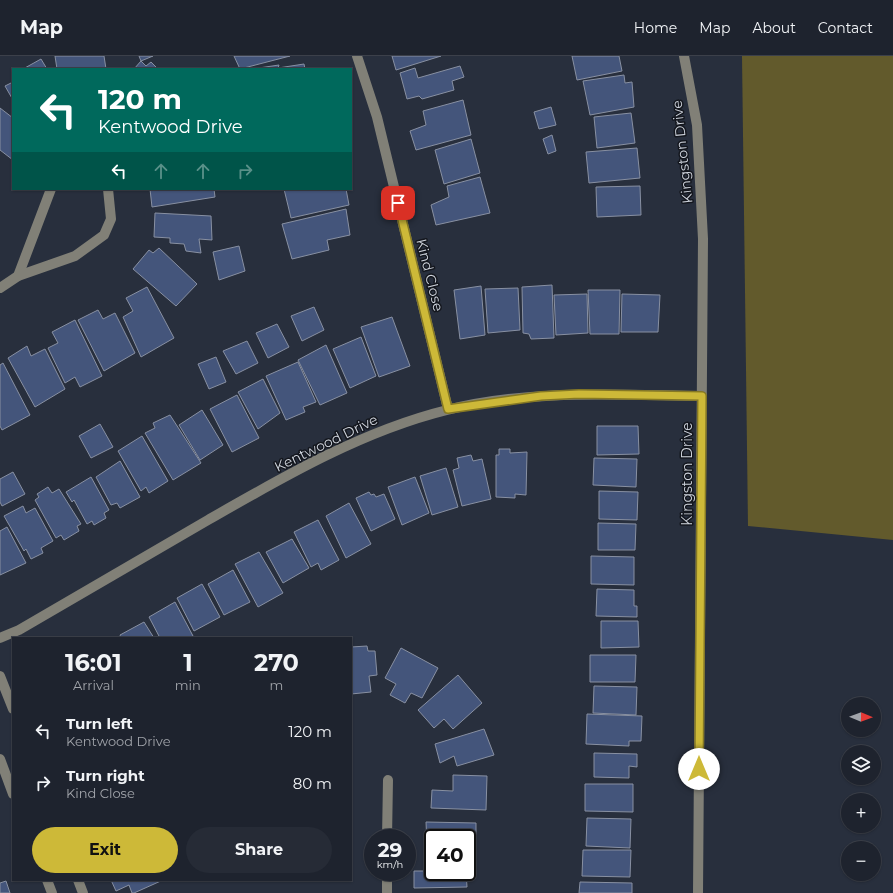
<!DOCTYPE html>
<meta charset="utf-8">
<style>
:root{--surface:#1e232e;--page:#262b36;--text:#f1f3f6;--muted:#a1a4aa;--line:#3c404a;--accent:#cdb938}
body{margin:0;font-family:Montserrat,sans-serif;background:var(--page);color:var(--text);height:100vh;display:flex;flex-direction:column;font-size:15px;white-space:nowrap}
*{box-sizing:border-box;margin:0}
p{font-size:13px;color:var(--muted)}
.icon{flex:none;width:22px;height:22px;fill:none;stroke:currentColor;stroke-width:2;stroke-linecap:round;stroke-linejoin:round}
.map{position:relative;flex:1;overflow:hidden}
.side{position:absolute;left:12px;top:581px;width:340px;height:244px;display:flex;flex-direction:column;background:var(--surface);border-radius:0px;box-shadow:0 1px 3px #0004,0 0 0 1px var(--line)}
.side>*{flex:none}
.top-card{position:absolute;left:12px;top:12px;width:340px;height:122px;border-radius:0px;box-shadow:0 1px 3px #0004,0 0 0 1px var(--line);background:#00695c;color:#fff;overflow:hidden}
.needle{width:26px;rotate:91deg}
.controls{position:absolute;left:841px;top:641px;display:grid;gap:8px}
.controls a{display:grid;place-items:center;width:40px;height:40px;border-radius:50%;background:var(--surface);box-shadow:0 1px 3px #0004,0 0 0 1px var(--line);font-size:20px}
.speed{position:absolute;left:364px;top:773px;display:flex;gap:8px;font-size:20px;font-weight:700;text-align:center}
.speed>*{display:grid;place-content:center;width:52px;height:52px;border-radius:50%;background:var(--surface);box-shadow:0 1px 3px #0004,0 0 0 1px var(--line);line-height:1}
.speed small{font-size:10px;font-weight:400}
.speed .limit{border:2px solid #111;border-radius:6px;background:#fff;color:#111}
.pin{position:absolute;display:grid;place-items:center;width:34px;height:34px;color:#fff;margin:-17px;border-radius:8px;box-shadow:0 2px 6px #0006}
.me{position:absolute;width:44px;margin:-22px;rotate:0deg;stroke-linejoin:round;filter:drop-shadow(0 0 3px #0008)}
.turn{display:flex;align-items:center;gap:14px;height:84px;padding:0 20px;font-size:18px}
.turn .icon{width:52px;height:52px;stroke-width:2.5}
.turn b{display:block;font-size:28px;line-height:34px}
.lanes{display:flex;align-items:center;height:38px;padding:0 20px;background:#0003;justify-content:center;gap:20px;direction:ltr}
.lanes .off{opacity:.35}
.eta{display:flex;justify-content:space-evenly;align-items:center;height:68px;text-align:center}
.eta b{font-size:24px;font-weight:700;line-height:28px}
.button{display:flex;gap:8px;margin-top:auto;padding:8px 20px}
.button a{flex:1;height:46px;border-radius:24px;background:var(--accent);color:#111;font-size:16px;font-weight:700;line-height:46px;text-align:center}
.button a+a{background:var(--page);color:var(--text)}
ul{padding:0;list-style:none}
li{display:flex;align-items:center;gap:12px;height:52px;padding:0 20px}
li div{flex:1}
li b{display:block;font-size:15px}
li em{font-style:normal}
header{display:flex;align-items:center;gap:24px;box-sizing:border-box;height:56px;padding:0 20px;background:var(--surface);border-bottom:1px solid var(--line)}
header strong{font-size:19px}
nav{display:flex;gap:22px;margin-inline-start:auto;font-size:14px}
.map>svg:first-child{display:block}
.forest{fill:#625a2c}
.building{fill:#44557b;stroke:#8890a2}
.lines{fill:none;stroke-linecap:round;stroke-linejoin:round}
.minor{stroke:#818077;stroke-width:10}
.route-casing{stroke:#857824;stroke-width:10}
.route{stroke:#cdb938;stroke-width:7}
.labels{text-anchor:middle;stroke-width:3;stroke-linejoin:round;paint-order:stroke}
.street-label{font-size:14px;fill:#cfd4dd;stroke:#14171e}
</style>
<header>
<strong>Map</strong>
<nav><a>Home</a><a>Map</a><a>About</a><a>Contact</a></nav>
</header>
<div class="map">
<svg width="893" height="837" viewBox="0 0 893 837">
<rect width="100%" height="100%" fill="#282f3d"/>
<path class="forest" d="M 742,0 L 893,0 L 893,484 L 748,470 Z"/>
<g class="building">
<path d="M 55,0 L 104,0 L 106,13 L 57,13 Z"/>
<path d="M 139,0 L 153,0 L 141,5 Z"/>
<path d="M 234,0 L 290,0 L 240,13 Z"/>
<path d="M 392,0 L 441,0 L 396,14 Z"/>
<path d="M 572,0 L 619,0 L 622,15 L 577,24 Z"/>
<path d="M 41,3 L 47,13 L 23,13 Z"/>
<path d="M 141,5 L 146,10 L 151,6 L 158,13 L 134,13 Z"/>
<path d="M 304,8 L 305,13 L 252,13 L 279,9 L 278,12 Z"/>
<path d="M 460,10 L 464,21 L 452,25 L 454,34 L 422,43 L 419,40 L 407,43 L 400,17 L 415,12 L 418,22 Z"/>
<path d="M 624,19 L 625,27 L 632,26 L 634,51 L 590,59 L 583,25 Z"/>
<path d="M 13,26 L 13,44 L 5,30 Z"/>
<path d="M 463,44 L 471,79 L 416,94 L 410,75 L 426,69 L 423,55 Z"/>
<path d="M 551,51 L 556,69 L 539,73 L 534,56 Z"/>
<path d="M 0,52 L 13,62 L 13,104 L 0,94 Z"/>
<path d="M 631,57 L 635,87 L 597,92 L 594,61 Z"/>
<path d="M 552,79 L 556,95 L 548,98 L 543,83 Z"/>
<path d="M 471,83 L 480,117 L 444,128 L 435,94 Z"/>
<path d="M 637,92 L 640,122 L 589,127 L 586,96 Z"/>
<path d="M 480,121 L 490,157 L 436,169 L 431,149 L 449,141 L 447,130 Z"/>
<path d="M 640,130 L 641,159 L 597,161 L 596,131 Z"/>
<path d="M 150,133 L 214,133 L 215,141 L 152,151 Z"/>
<path d="M 284,133 L 346,133 L 349,149 L 291,162 Z"/>
<path d="M 346,153 L 350,179 L 327,184 L 329,194 L 292,203 L 282,168 Z"/>
<path d="M 155,157 L 211,160 L 212,184 L 199,183 L 201,197 L 186,195 L 184,188 L 170,187 L 170,182 L 154,181 Z"/>
<path d="M 239,190 L 245,215 L 219,224 L 213,196 Z"/>
<path d="M 159,192 L 197,228 L 176,250 L 133,213 L 149,194 L 153,197 Z"/>
<path d="M 552,229 L 554,282 L 531,283 L 529,278 L 523,277 L 522,231 Z"/>
<path d="M 481,230 L 485,279 L 460,283 L 454,234 Z"/>
<path d="M 147,231 L 174,282 L 141,301 L 123,261 L 133,255 L 126,242 Z"/>
<path d="M 518,232 L 520,274 L 488,277 L 485,233 Z"/>
<path d="M 588,234 L 620,234 L 619,278 L 590,278 Z"/>
<path d="M 587,238 L 588,277 L 556,279 L 554,239 Z"/>
<path d="M 622,238 L 660,239 L 658,276 L 621,276 Z"/>
<path d="M 314,251 L 324,274 L 302,285 L 291,260 Z"/>
<path d="M 98,254 L 103,263 L 115,257 L 135,297 L 104,315 L 78,264 Z"/>
<path d="M 392,261 L 410,310 L 379,321 L 361,271 Z"/>
<path d="M 75,264 L 102,320 L 80,331 L 75,321 L 65,327 L 48,292 L 58,287 L 52,276 Z"/>
<path d="M 277,268 L 289,291 L 268,302 L 256,277 Z"/>
<path d="M 361,281 L 376,320 L 350,332 L 333,293 Z"/>
<path d="M 247,285 L 258,307 L 236,318 L 223,295 Z"/>
<path d="M 326,289 L 347,337 L 320,349 L 298,304 Z"/>
<path d="M 27,290 L 31,300 L 45,293 L 65,333 L 35,351 L 8,302 Z"/>
<path d="M 216,301 L 226,326 L 209,333 L 198,308 Z"/>
<path d="M 298,306 L 316,346 L 303,351 L 305,356 L 286,364 L 266,320 Z"/>
<path d="M 3,307 L 30,359 L 2,374 L 0,370 L 0,309 Z"/>
<path d="M 263,323 L 280,357 L 258,373 L 238,336 Z"/>
<path d="M 237,339 L 259,382 L 232,396 L 210,353 Z"/>
<path d="M 202,354 L 223,389 L 200,404 L 179,369 Z"/>
<path d="M 170,359 L 201,407 L 173,424 L 145,377 L 155,372 L 153,367 Z"/>
<path d="M 100,368 L 113,391 L 91,402 L 79,380 Z"/>
<path d="M 597,370 L 638,370 L 639,398 L 597,399 Z"/>
<path d="M 142,380 L 168,425 L 149,437 L 146,431 L 141,435 L 118,395 Z"/>
<path d="M 499,393 L 510,393 L 510,397 L 527,396 L 526,439 L 515,438 L 515,442 L 496,441 L 496,399 L 499,399 Z"/>
<path d="M 471,399 L 473,405 L 482,403 L 491,443 L 462,450 L 453,414 L 459,412 L 457,402 Z"/>
<path d="M 594,402 L 637,403 L 636,431 L 593,429 Z"/>
<path d="M 120,405 L 140,441 L 120,452 L 117,447 L 111,449 L 96,421 Z"/>
<path d="M 446,412 L 458,451 L 432,459 L 420,420 Z"/>
<path d="M 13,416 L 25,438 L 2,450 L 0,446 L 0,423 Z"/>
<path d="M 91,421 L 109,454 L 104,457 L 106,462 L 94,469 L 92,465 L 87,468 L 74,444 L 72,446 L 66,436 Z"/>
<path d="M 415,421 L 429,457 L 402,469 L 388,431 Z"/>
<path d="M 48,431 L 52,437 L 59,433 L 81,468 L 77,470 L 79,475 L 64,484 L 61,479 L 56,482 L 35,444 L 39,441 L 37,438 Z"/>
<path d="M 599,435 L 638,436 L 637,464 L 599,463 Z"/>
<path d="M 369,436 L 371,439 L 374,438 L 376,441 L 384,438 L 395,463 L 371,475 L 356,442 Z"/>
<path d="M 349,447 L 371,488 L 346,502 L 326,460 Z"/>
<path d="M 23,450 L 26,457 L 35,452 L 53,485 L 41,492 L 43,497 L 31,503 L 26,493 L 24,495 L 4,460 Z"/>
<path d="M 318,464 L 339,504 L 321,514 L 318,507 L 311,511 L 294,476 Z"/>
<path d="M 598,467 L 636,468 L 635,494 L 598,494 Z"/>
<path d="M 7,471 L 26,507 L 0,519 L 0,475 Z"/>
<path d="M 292,483 L 309,512 L 283,527 L 266,496 Z"/>
<path d="M 259,496 L 283,537 L 258,551 L 235,508 Z"/>
<path d="M 591,500 L 634,501 L 634,529 L 591,528 Z"/>
<path d="M 233,514 L 250,546 L 224,559 L 208,528 Z"/>
<path d="M 202,528 L 220,561 L 194,575 L 177,542 Z"/>
<path d="M 597,533 L 634,534 L 634,550 L 637,550 L 637,561 L 596,560 Z"/>
<path d="M 175,546 L 193,580 L 190,582 L 160,582 L 149,561 Z"/>
<path d="M 601,565 L 638,565 L 639,591 L 601,592 Z"/>
<path d="M 144,566 L 154,582 L 121,582 L 120,579 Z"/>
<path d="M 367,590 L 368,595 L 375,595 L 377,619 L 369,620 L 371,636 L 351,638 L 351,591 Z"/>
<path d="M 401,592 L 438,612 L 422,642 L 411,637 L 405,647 L 390,639 L 396,628 L 385,622 Z"/>
<path d="M 590,599 L 636,599 L 635,626 L 590,626 Z"/>
<path d="M 458,619 L 482,647 L 453,673 L 444,663 L 434,672 L 418,654 Z"/>
<path d="M 594,630 L 637,631 L 636,659 L 593,657 Z"/>
<path d="M 587,658 L 642,660 L 641,685 L 629,685 L 629,690 L 586,688 Z"/>
<path d="M 484,673 L 494,699 L 457,710 L 454,700 L 440,707 L 435,688 Z"/>
<path d="M 594,697 L 637,698 L 637,711 L 629,710 L 629,722 L 594,721 Z"/>
<path d="M 453,719 L 487,720 L 486,754 L 431,752 L 432,734 L 453,735 Z"/>
<path d="M 585,728 L 633,728 L 633,756 L 585,755 Z"/>
<path d="M 587,762 L 631,763 L 630,792 L 586,790 Z"/>
<path d="M 426,766 L 476,767 L 476,790 L 467,790 L 467,782 L 433,782 L 433,789 L 427,788 Z"/>
<path d="M 583,794 L 631,794 L 630,821 L 582,820 Z"/>
<path d="M 430,805 L 433,805 L 433,816 L 466,816 L 467,831 L 414,832 L 414,815 L 432,815 Z"/>
<path d="M 111,824 L 163,824 L 134,837 L 132,837 L 129,829 L 116,835 Z"/>
<path d="M 6,825 L 10,837 L 0,837 L 0,827 Z"/>
<path d="M 580,826 L 632,827 L 632,837 L 579,837 Z"/>
</g>
<g class="lines">
<g class="minor">
<path d="M 357,0 L 377,61 L 448,353"/>
<path d="M 684,0 L 697,69 L 703,183 L 698,837"/>
<path d="M 18,220 L 51,133"/>
<path d="M 0,232 L 18,220 L 75,200 L 104,179 L 111,163 L 108,133"/>
<path d="M 0,582 L 19,574 C 82,537 145,501 208,464 C 283,421 362,375 447,354 C 530,333 617,339 702,340"/>
<path d="M 0,620 L 13,653"/>
<path d="M 0,703 L 13,738"/>
<path d="M 387,782 L 388,724"/>
<path d="M 47,824 L 52,837"/>
<path d="M 78,824 L 83,837"/>
<path d="M 387,837 L 387,816"/>
</g>
</g>
<g class="lines">
<g class="route-casing">
<path id="route" d="M 398,147 L 448,353 L 541,340 L 579,338 L 702,340 L 699,713"/>
</g>
<use href="#route" class="route"/>
</g>
<g class="labels">
<g class="street-label">
<text transform="translate(682 96) rotate(-96)" y="5">Kingston Drive</text>
<text transform="translate(430 219) rotate(76)" y="5">Kind Close</text>
<text transform="translate(326 387) rotate(-26)" y="5">Kentwood Drive</text>
<text transform="translate(687 418) rotate(-90)" y="5">Kingston Drive</text>
</g>
</g>
</svg>
<div class="controls">
<a><svg class="needle" viewBox="-14 -14 28 28"><path d="M0-13l5 13h-10z" fill="#e53935"/><path d="M0 13l5-13h-10z" fill="#a1a4aa"/></svg></a>
<a><svg class="icon" aria-label="layers" viewBox="0 0 24 24"><path d="M12 4l9 5-9 5-9-5zM3 14l9 5 9-5"/></svg></a>
<a>+</a>
<a>−</a>
</div>
<div class="speed"><div>29<small>km/h</small></div><div class="limit">40</div></div>
<div class="pin" style="left:398px;top:147px;background:#d93025"><svg class="icon" aria-label="arrive" viewBox="0 0 24 24"><path d="M6 21V4h12l-3 4 3 4H6"/></svg></div>
<svg class="me" style="left:699px;top:713px" viewBox="-20 -20 40 40"><circle r="19" fill="#fff"/><path d="M0-13L10 11 0 6-10 11z" fill="#cdb938"/></svg>
<div class="top-card">
<div class="turn"><svg class="icon" aria-label="left" viewBox="0 0 24 24"><path d="M17 20v-9H6M10 6l-5 5 5 5"/></svg><div><b>120 m</b>Kentwood Drive</div></div>
<div class="lanes"><svg class="icon" aria-label="left" viewBox="0 0 24 24"><path d="M17 20v-9H6M10 6l-5 5 5 5"/></svg><svg class="icon off" aria-label="ahead" viewBox="0 0 24 24"><path d="M12 20V5M6 11l6-6 6 6"/></svg><svg class="icon off" aria-label="ahead" viewBox="0 0 24 24"><path d="M12 20V5M6 11l6-6 6 6"/></svg><svg class="icon off" aria-label="right" viewBox="0 0 24 24"><path d="M7 20v-9h11M14 6l5 5-5 5"/></svg></div>
</div>
<section class="side">
<div class="eta">
<div><b>16:01</b><p>Arrival</p></div>
<div><b>1</b><p>min</p></div>
<div><b>270</b><p>m</p></div>
</div>
<ul>
<li><svg class="icon" aria-label="left" viewBox="0 0 24 24"><path d="M17 20v-9H6M10 6l-5 5 5 5"/></svg><div><b>Turn left</b><p>Kentwood Drive</p></div><em>120 m</em></li>
<li><svg class="icon" aria-label="right" viewBox="0 0 24 24"><path d="M7 20v-9h11M14 6l5 5-5 5"/></svg><div><b>Turn right</b><p>Kind Close</p></div><em>80 m</em></li>
</ul>
<div class="button"><a>Exit</a><a>Share</a></div>
</section>
</div>
